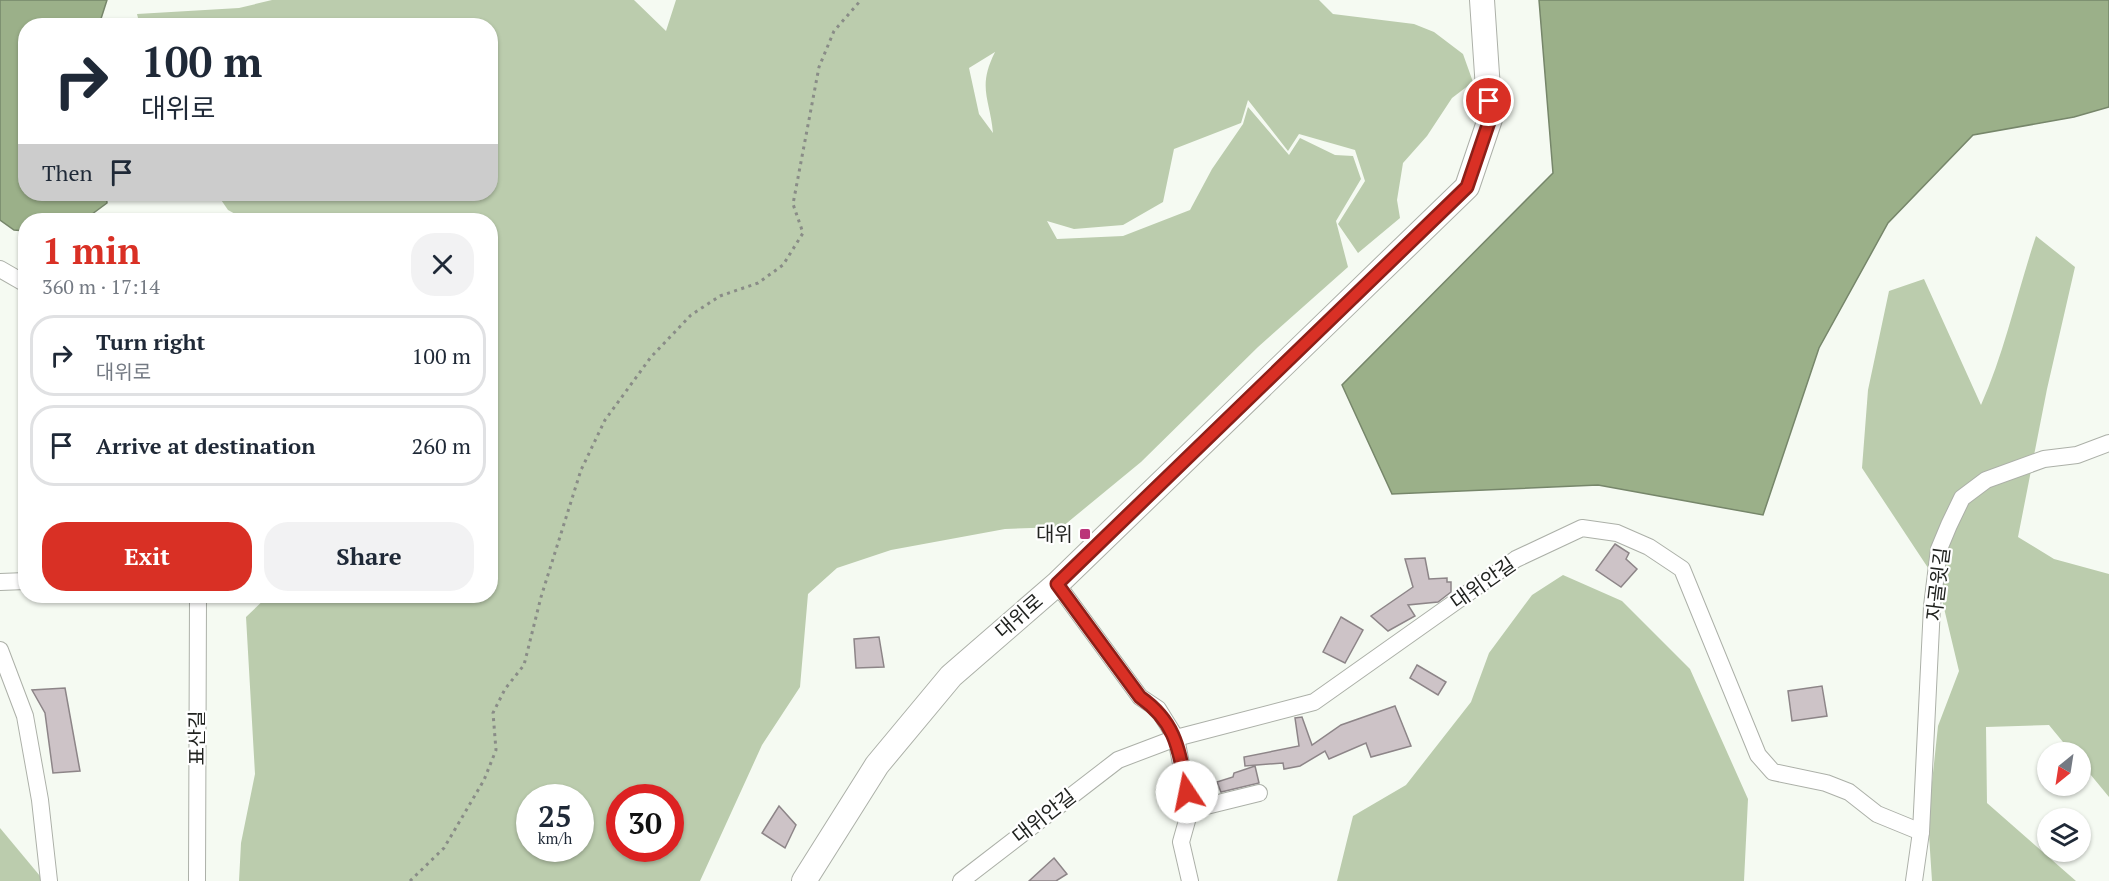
<!DOCTYPE html>
<meta charset="utf-8">
<style>
:root{--surface:#fff;--page:#f2f2f3;--text:#1f2937;--muted:#747a83;--line:#e0e1e3;--accent:#d93025}
body{margin:0;font-family:"PT Serif","Noto Sans KR",serif;background:var(--page);color:var(--text);height:100vh;display:flex;flex-direction:column;font-size:22px;white-space:nowrap}
*{box-sizing:border-box;margin:0}
p{font-size:20px;color:var(--muted)}
.icon{flex:none;width:33px;height:33px;fill:none;stroke:currentColor;stroke-width:2;stroke-linecap:round;stroke-linejoin:round}
.map{position:relative;flex:1;overflow:hidden}
.drawer{position:absolute;left:18px;top:213px;width:480px;height:390px;display:flex;flex-direction:column;background:var(--surface);border-radius:24px;box-shadow:0 2px 4px #0004}
.drawer>*{flex:none}
.top-card{position:absolute;left:18px;top:18px;width:480px;height:183px;border-radius:24px;box-shadow:0 2px 4px #0004;background:#fff;color:var(--text);overflow:hidden}
.needle{width:39px;rotate:210deg}
.tools{position:absolute;left:2037px;top:742px;display:grid;gap:12px}
.tools a{display:grid;place-items:center;width:54px;height:54px;border-radius:50%;background:var(--surface);box-shadow:0 2px 4px #0004;font-size:30px}
.speed{position:absolute;left:516px;top:784px;display:flex;gap:12px;font-size:30px;font-weight:700;text-align:center}
.speed>*{display:grid;place-content:center;width:78px;height:78px;border-radius:50%;background:var(--surface);box-shadow:0 2px 4px #0004;line-height:1}
.speed small{font-size:15px;font-weight:400}
.speed .limit{border:9px solid #d22;background:#fff;color:#111}
.pin{position:absolute;display:grid;place-items:center;width:51px;height:51px;color:#fff;margin:-26px;border:3px solid #fff;border-radius:50%;box-shadow:0 2px 6px #0007}
.me{position:absolute;width:66px;margin:-33px;rotate:349deg;stroke-linejoin:round;filter:drop-shadow(0 0 4px #0008)}
.turn{display:flex;align-items:center;gap:21px;height:126px;padding:0 24px;font-size:27px}
.turn .icon{width:78px;height:78px;stroke-width:2.5}
.turn b{display:block;font-size:42px;line-height:51px}
.then{display:flex;align-items:center;height:57px;padding:0 24px;background:#0003;gap:12px;font-size:22px}
.round{display:grid;place-items:center;flex:none;width:63px;height:63px;border-radius:24px;background:var(--page)}
.summary{display:flex;align-items:center;justify-content:space-between;height:102px;padding:0 24px}
h1{font-size:36px;font-weight:800;line-height:45px;color:var(--accent)}
.primary-button{display:flex;gap:12px;margin-top:auto;padding:12px 24px}
.primary-button a{flex:1;height:69px;border-radius:24px;background:var(--accent);color:#fff;font-size:24px;font-weight:800;line-height:69px;text-align:center}
.primary-button a+a{background:var(--page);color:var(--text)}
ul{padding:0;list-style:none}
li{display:flex;align-items:center;gap:18px;height:81px;margin:0 12px 9px;padding:0 12px;border:3px solid var(--line);border-radius:24px}
li div{flex:1}
li b{display:block;font-size:22px}
li em{font-style:normal}
.map>svg:first-child{display:block}
.green{fill:#bbccad;fill-rule:evenodd}
.water{fill:#9bb089;stroke:#76866a;stroke-width:1.5}
.building{fill:#cdc3c7;stroke:#8d8588;stroke-width:1.5}
.lines{fill:none;stroke-linecap:round;stroke-linejoin:round}
.street-casing{stroke:#acb0a8;stroke-width:18}
.secondary-casing{stroke:#acb0a8;stroke-width:26}
.path{stroke:#898c87;stroke-width:3;stroke-dasharray:3 4.5;stroke-linecap:butt}
.street{stroke:#fff;stroke-width:16}
.secondary{stroke:#fff;stroke-width:24}
.route-casing{stroke:#8d1f18;stroke-width:15}
.route{stroke:#d93025;stroke-width:10}
.poi-dot{fill:#bb3579;stroke:#fff;stroke-width:2}
.labels{text-anchor:middle;stroke-width:4.5;stroke-linejoin:round;paint-order:stroke}
.poi-label{font-size:20px;fill:#212320;stroke:#fff;text-anchor:end}
.street-label{font-size:20px;fill:#212320;stroke:#fff}
</style>
<div class="map">
<svg width="2109" height="881" viewBox="0 0 2109 881">
<rect width="100%" height="100%" fill="#f5faf2"/>
<g class="green">
<path d="M 272,0 L 634,0 L 666,31 L 676,0 L 1319,0 L 1333,14 L 1414,24 L 1434,32 L 1463,54 L 1473,82 L 1452,98 L 1427,136 L 1403,163 L 1397,200 L 1400,218 L 1358,253 L 1338,224 L 1365,181 L 1355,150 L 1299,134 L 1288,151 L 1248,100 L 1241,123 L 1174,149 L 1163,202 L 1123,225 L 1074,229 L 1047,221 L 1057,239 L 1123,236 L 1190,210 L 1212,169 L 1243,124 L 1248,107 L 1289,155 L 1300,138 L 1335,155 L 1353,156 L 1361,179 L 1336,221 L 1348,267 L 1258,347 L 1141,462 L 1062,527 L 1005,529 L 891,550 L 837,568 L 808,594 L 800,687 L 762,745 L 700,881 L 239,881 L 241,843 L 255,774 L 246,617 L 268,596 L 490,596 L 490,220 L 246,220 L 228,210 L 217,194 L 490,194 L 490,26 L 140,26 L 137,14 L 239,8 ZM 995,52 C 977,88 990,98 993,133 L 979,114 L 969,68 ZM 530,798 L 580,798 L 580,849 L 530,849 ZM 620,798 L 670,798 L 670,849 L 620,849 Z"/>
<path d="M 2036,236 L 2075,267 L 2047,389 L 2018,537 L 2054,559 L 2109,574 L 2109,797 L 2081,763 L 2080,753 L 2072,753 L 2049,725 L 1986,727 L 1987,803 L 2076,881 L 1932,881 L 1928,820 L 1938,726 L 1959,671 L 1938,583 L 1862,468 L 1868,390 L 1889,291 L 1924,279 L 1981,405 C 2005,351 2017,293 2036,236 Z"/>
<path d="M 1563,575 L 1622,601 L 1690,669 L 1748,799 L 1744,881 L 1337,881 L 1353,816 L 1406,785 L 1471,702 L 1489,653 L 1532,595 Z"/>
<path d="M 0,828 L 40,876 L 41,881 L 0,881 Z"/>
</g>
<g class="water">
<path d="M 0,0 L 107,0 L 99,25 L 26,26 L 26,194 L 106,194 L 107,203 L 84,220 L 26,220 L 25,231 L 14,230 L 0,220 Z"/>
<path d="M 1539,0 L 2109,0 L 2109,107 L 2074,117 L 1973,135 L 1888,223 L 1819,348 L 1763,515 L 1598,485 L 1392,494 L 1342,385 L 1553,173 Z"/>
</g>
<g class="building">
<path d="M 1615,544 L 1629,553 L 1626,559 L 1637,569 L 1621,587 L 1596,570 Z"/>
<path d="M 1425,558 L 1429,579 L 1447,578 L 1447,582 L 1451,582 L 1451,592 L 1438,602 L 1408,605 L 1415,616 L 1388,631 L 1371,616 L 1413,587 L 1405,559 Z"/>
<path d="M 1341,617 L 1363,630 L 1345,663 L 1323,652 Z"/>
<path d="M 879,637 L 884,667 L 856,668 L 854,639 Z"/>
<path d="M 1417,665 L 1446,682 L 1438,695 L 1410,678 Z"/>
<path d="M 1822,686 L 1827,716 L 1792,721 L 1788,691 Z"/>
<path d="M 65,688 L 80,771 L 53,773 L 45,713 L 32,690 Z"/>
<path d="M 1395,706 L 1411,746 L 1371,757 L 1366,743 L 1329,759 L 1325,751 L 1300,766 L 1284,769 L 1283,763 L 1245,766 L 1244,757 L 1299,746 L 1295,718 L 1302,717 L 1312,745 L 1341,725 Z"/>
<path d="M 1255,766 L 1259,783 L 1221,792 L 1217,782 L 1233,777 L 1234,773 Z"/>
<path d="M 779,806 L 796,825 L 785,848 L 762,833 Z"/>
<path d="M 1054,858 L 1067,874 L 1056,881 L 1029,881 Z"/>
</g>
<g class="lines">
<g class="street-casing">
<g id="street">
<path d="M 0,269 L 26,284"/>
<path d="M 0,582 L 26,581"/>
<path d="M 1057,584 L 1140,697 L 1158,709 L 1176,738 L 1190,810 L 1181,842 L 1190,881"/>
<path d="M 0,650 L 25,716 L 40,800 L 49,881"/>
<path d="M 1190,810 L 1259,793"/>
<path d="M 197,881 L 198,596"/>
<path d="M 961,881 L 1118,760 L 1176,738 L 1314,702 L 1516,559 L 1582,528 L 1617,533 L 1649,547 L 1682,569 L 1758,755 L 1773,772 L 1826,783 L 1849,792 L 1877,814 L 1921,832"/>
<path d="M 1914,881 L 1921,832 L 1932,606 L 1939,549 L 1949,525 L 1962,498 L 1986,480 L 2044,459 L 2077,455 L 2109,443"/>
</g>
</g>
<g class="secondary-casing">
<path id="secondary" d="M 804,881 L 877,765 L 951,676 L 1057,584 L 1467,187 L 1490,119 L 1482,0"/>
</g>
<path class="path" d="M 410,881 L 444,848 L 484,780 L 496,750 L 493,713 L 505,689 L 524,665 L 541,597 L 581,470 L 605,420 L 651,357 L 691,315 L 720,296 L 758,283 L 783,265 L 803,233 L 793,204 L 819,67 L 834,31 L 861,0"/>
<use href="#street" class="street"/>
<use href="#secondary" class="secondary"/>
</g>
<g class="lines">
<g class="route-casing">
<path id="route" d="M 1187,792 C 1179,751 1177,723 1140,697 L 1057,584 L 1467,187 L 1490,119 L 1489,101"/>
</g>
<use href="#route" class="route"/>
</g>
<rect class="poi-dot" x="1079" y="528" width="12" height="12" rx="3"/>
<g class="labels">
<g class="poi-label">
<text x="1073" y="541">대위</text>
</g>
<g class="street-label">
<text transform="translate(1483 583) rotate(-35)" y="7">대위안길</text>
<text transform="translate(1938 584) rotate(-83)" y="7">자골윗길</text>
<text transform="translate(1019 616) rotate(-41)" y="7">대위로</text>
<text transform="translate(197 738) rotate(-90)" y="7">표산길</text>
<text transform="translate(1044 816) rotate(-38)" y="7">대위안길</text>
</g>
</g>
</svg>
<div class="tools">
<a><svg class="needle" viewBox="-14 -14 28 28"><path d="M0-13l5 13h-10z" fill="#e53935"/><path d="M0 13l5-13h-10z" fill="#747a83"/></svg></a>
<a><svg class="icon" aria-label="layers" viewBox="0 0 24 24"><path d="M12 4l9 5-9 5-9-5zM3 14l9 5 9-5"/></svg></a>
</div>
<div class="speed"><div>25<small>km/h</small></div><div class="limit">30</div></div>
<div class="pin" style="left:1489px;top:101px;background:#d93025"><svg class="icon" aria-label="arrive" viewBox="0 0 24 24"><path d="M6 21V4h12l-3 4 3 4H6"/></svg></div>
<svg class="me" style="left:1187px;top:792px" viewBox="-20 -20 40 40"><circle r="19" fill="#fff"/><path d="M0-13L10 11 0 6-10 11z" fill="#d93025"/></svg>
<div class="top-card">
<div class="turn"><svg class="icon" aria-label="right" viewBox="0 0 24 24"><path d="M7 20v-9h11M14 6l5 5-5 5"/></svg><div><b>100 m</b>대위로</div></div>
<div class="then">Then<svg class="icon" aria-label="arrive" viewBox="0 0 24 24"><path d="M6 21V4h12l-3 4 3 4H6"/></svg></div>
</div>
<section class="drawer">
<div class="summary"><div><h1>1 min</h1><p>360 m · 17:14</p></div><a class="round"><svg class="icon" aria-label="close" viewBox="0 0 24 24"><path d="M6 6l12 12M18 6L6 18"/></svg></a></div>
<ul>
<li><svg class="icon" aria-label="right" viewBox="0 0 24 24"><path d="M7 20v-9h11M14 6l5 5-5 5"/></svg><div><b>Turn right</b><p>대위로</p></div><em>100 m</em></li>
<li><svg class="icon" aria-label="arrive" viewBox="0 0 24 24"><path d="M6 21V4h12l-3 4 3 4H6"/></svg><div><b>Arrive at destination</b></div><em>260 m</em></li>
</ul>
<div class="primary-button"><a>Exit</a><a>Share</a></div>
</section>
</div>
